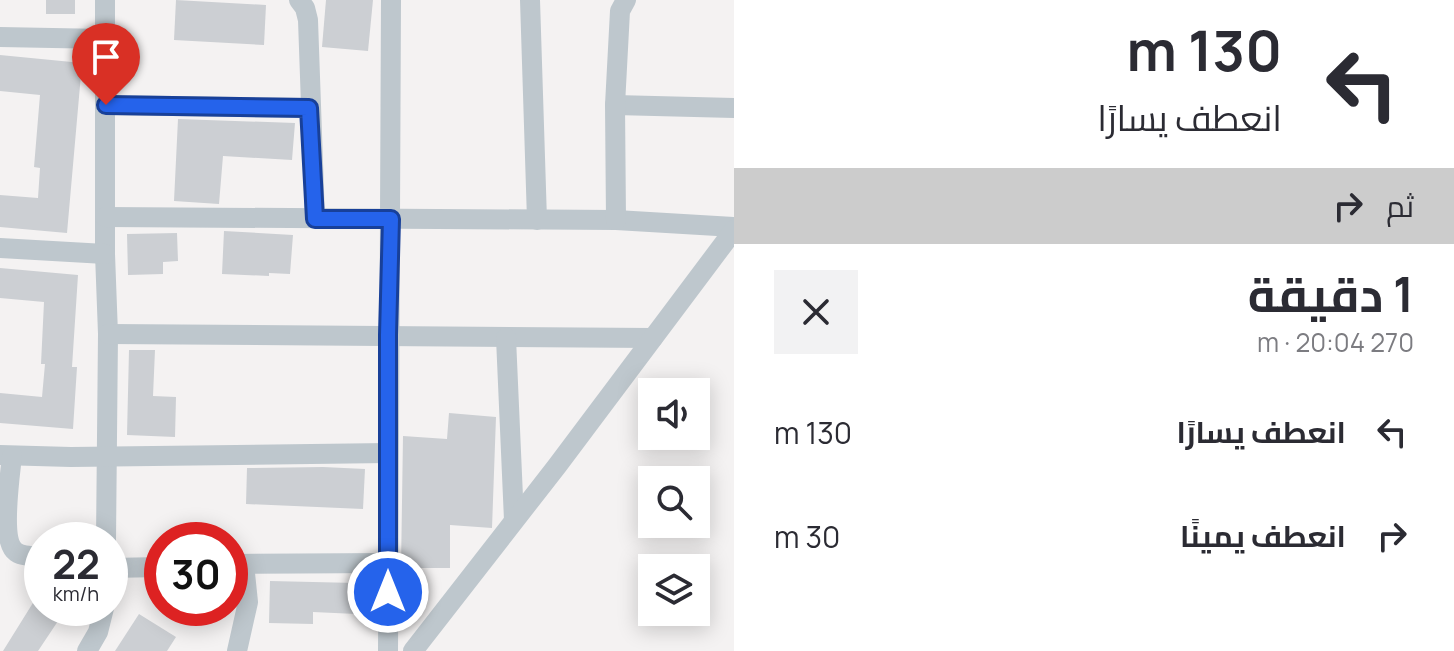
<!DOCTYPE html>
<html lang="ar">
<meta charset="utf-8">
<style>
:root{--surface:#fff;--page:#f2f2f3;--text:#2b2b33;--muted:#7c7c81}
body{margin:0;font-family:Manrope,Cairo,sans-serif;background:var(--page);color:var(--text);direction:rtl;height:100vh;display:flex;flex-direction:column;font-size:30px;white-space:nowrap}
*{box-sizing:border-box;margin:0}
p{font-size:26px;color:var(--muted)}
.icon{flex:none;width:44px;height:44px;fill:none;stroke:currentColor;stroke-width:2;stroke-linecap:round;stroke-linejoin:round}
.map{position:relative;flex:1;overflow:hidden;direction:ltr}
.side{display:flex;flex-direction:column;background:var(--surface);width:720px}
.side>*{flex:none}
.guide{background:#fff;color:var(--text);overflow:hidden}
.controls{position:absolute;left:638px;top:378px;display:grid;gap:16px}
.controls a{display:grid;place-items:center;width:72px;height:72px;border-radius:0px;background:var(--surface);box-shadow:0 4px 20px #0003;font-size:40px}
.speed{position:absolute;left:24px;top:522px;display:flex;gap:16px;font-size:40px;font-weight:700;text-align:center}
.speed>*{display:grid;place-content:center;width:104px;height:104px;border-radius:50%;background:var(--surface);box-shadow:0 4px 20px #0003;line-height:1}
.speed small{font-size:20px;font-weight:400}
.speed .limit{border:12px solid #d22;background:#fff;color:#111}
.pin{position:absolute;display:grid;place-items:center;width:68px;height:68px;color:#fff;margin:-82px -34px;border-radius:50% 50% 50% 0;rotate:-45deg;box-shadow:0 0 8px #0007}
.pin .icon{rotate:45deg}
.me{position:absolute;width:88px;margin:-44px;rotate:0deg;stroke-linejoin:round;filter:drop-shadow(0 0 6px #0008)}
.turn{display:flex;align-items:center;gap:28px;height:168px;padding:0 40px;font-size:36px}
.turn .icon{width:104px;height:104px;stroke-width:2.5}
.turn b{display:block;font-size:56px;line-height:68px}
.then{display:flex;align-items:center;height:76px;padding:0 40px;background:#0003;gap:16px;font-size:30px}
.round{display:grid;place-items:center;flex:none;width:84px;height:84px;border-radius:0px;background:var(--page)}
.head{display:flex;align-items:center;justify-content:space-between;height:136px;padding:0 40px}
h1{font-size:48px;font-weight:700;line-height:60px}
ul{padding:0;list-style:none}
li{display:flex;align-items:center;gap:24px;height:104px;padding:0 40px}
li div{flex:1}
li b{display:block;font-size:30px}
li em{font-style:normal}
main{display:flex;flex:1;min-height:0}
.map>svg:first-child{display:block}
.building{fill:#cccfd3}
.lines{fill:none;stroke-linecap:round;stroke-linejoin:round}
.minor{stroke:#bec7cd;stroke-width:20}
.route-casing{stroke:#184099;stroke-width:20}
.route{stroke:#2563eb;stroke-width:14}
</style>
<main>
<section class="side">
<div class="guide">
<div class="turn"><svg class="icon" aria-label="left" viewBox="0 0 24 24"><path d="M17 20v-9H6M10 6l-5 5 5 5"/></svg><div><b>130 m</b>انعطف يسارًا</div></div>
<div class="then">ثم<svg class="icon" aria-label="right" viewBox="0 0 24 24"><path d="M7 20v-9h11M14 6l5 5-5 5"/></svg></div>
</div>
<div class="head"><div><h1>1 دقيقة</h1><p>270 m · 20:04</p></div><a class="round"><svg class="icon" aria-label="close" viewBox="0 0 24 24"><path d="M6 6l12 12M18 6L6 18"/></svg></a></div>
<ul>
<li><svg class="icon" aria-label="left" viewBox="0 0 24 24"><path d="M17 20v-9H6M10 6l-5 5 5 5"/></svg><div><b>انعطف يسارًا</b></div><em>130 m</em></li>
<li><svg class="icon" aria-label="right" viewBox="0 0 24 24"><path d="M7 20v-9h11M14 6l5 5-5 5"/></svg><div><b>انعطف يمينًا</b></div><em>30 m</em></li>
</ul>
</section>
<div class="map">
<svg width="734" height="651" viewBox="0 0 734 651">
<rect width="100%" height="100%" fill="#f4f2f2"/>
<g class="building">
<rect x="46" y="0" width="29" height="14"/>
<path d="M 176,0 L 266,5 L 264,45 L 174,40 Z"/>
<path d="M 326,0 L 373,0 L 368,51 L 322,47 Z"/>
<path d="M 0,55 L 82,63 L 67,233 L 0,227 L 0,195 L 38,198 L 40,168 L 34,167 L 40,95 L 0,91 Z"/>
<path d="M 178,119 L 295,123 L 292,160 L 223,156 L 219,204 L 174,201 Z"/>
<path d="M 224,231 L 293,235 L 290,274 L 269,273 L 269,276 L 222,274 Z"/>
<path d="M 177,233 L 178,261 L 163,262 L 163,274 L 128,275 L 127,234 Z"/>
<path d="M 0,268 L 78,275 L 72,367 L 77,367 L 73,429 L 0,423 L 0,393 L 42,397 L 45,364 L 41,364 L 44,302 L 0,298 Z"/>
<path d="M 129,350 L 155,350 L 153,396 L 176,397 L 175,437 L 127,435 Z"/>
<path d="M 449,413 L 496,417 L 492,528 L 450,525 L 450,568 L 401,568 L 403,436 L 447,439 Z"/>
<path d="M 323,467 L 365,469 L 363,509 L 246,504 L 247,468 Z"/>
<path d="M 270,581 L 356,583 L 356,614 L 313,612 L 313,624 L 269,623 Z"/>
<path d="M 36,598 L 42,602 L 42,608 L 51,608 L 62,615 L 38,651 L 3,651 Z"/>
<path d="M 139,614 L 176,637 L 167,651 L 115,651 Z"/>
</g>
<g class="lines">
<g class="minor">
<path d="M 105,0 L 105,254 L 108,334 L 106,540"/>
<path d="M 299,0 L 305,8 L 308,20 L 315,219"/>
<path d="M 530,0 L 537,220"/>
<path d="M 0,37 L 105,39"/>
<path d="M 106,105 L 309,108"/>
<path d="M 615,105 L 734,108"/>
<path d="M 105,217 L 616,220 L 734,227"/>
<path d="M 616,220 L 615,105 L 620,11 L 626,0"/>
<path d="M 0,248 L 105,254"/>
<path d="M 108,334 L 653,338"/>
<path d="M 506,338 L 514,520"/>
<path d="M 0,455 L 71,457 L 388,453"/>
<path d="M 12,456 C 10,476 0,541 16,552 C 23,557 34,556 42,556"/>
<path d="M 230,564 L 388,563"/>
<path d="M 110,568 L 162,567"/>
<path d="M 87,651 L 98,632 L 104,608"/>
<path d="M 237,651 L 248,602 L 244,564"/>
<path d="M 388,651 L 391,0"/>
<path d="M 413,651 L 557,466 L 734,230"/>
</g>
</g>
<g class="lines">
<g class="route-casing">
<path id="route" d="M 106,105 L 309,108 L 315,219 L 391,219 L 388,335 L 388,592"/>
</g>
<use href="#route" class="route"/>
</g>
</svg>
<div class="controls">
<a><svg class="icon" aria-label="sound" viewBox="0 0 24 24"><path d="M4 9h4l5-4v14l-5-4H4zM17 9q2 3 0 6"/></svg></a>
<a><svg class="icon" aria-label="search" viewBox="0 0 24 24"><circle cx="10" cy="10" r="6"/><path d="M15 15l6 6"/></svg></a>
<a><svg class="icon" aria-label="layers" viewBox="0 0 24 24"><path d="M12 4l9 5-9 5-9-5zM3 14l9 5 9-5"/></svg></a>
</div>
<div class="speed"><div>22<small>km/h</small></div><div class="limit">30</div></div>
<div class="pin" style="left:106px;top:105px;background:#d93025"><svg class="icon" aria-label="arrive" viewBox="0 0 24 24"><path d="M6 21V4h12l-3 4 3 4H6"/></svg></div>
<svg class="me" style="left:388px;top:592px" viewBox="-20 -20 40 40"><circle r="17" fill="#2563eb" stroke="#fff" stroke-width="3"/><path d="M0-11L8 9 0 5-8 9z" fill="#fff"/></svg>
</div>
</main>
